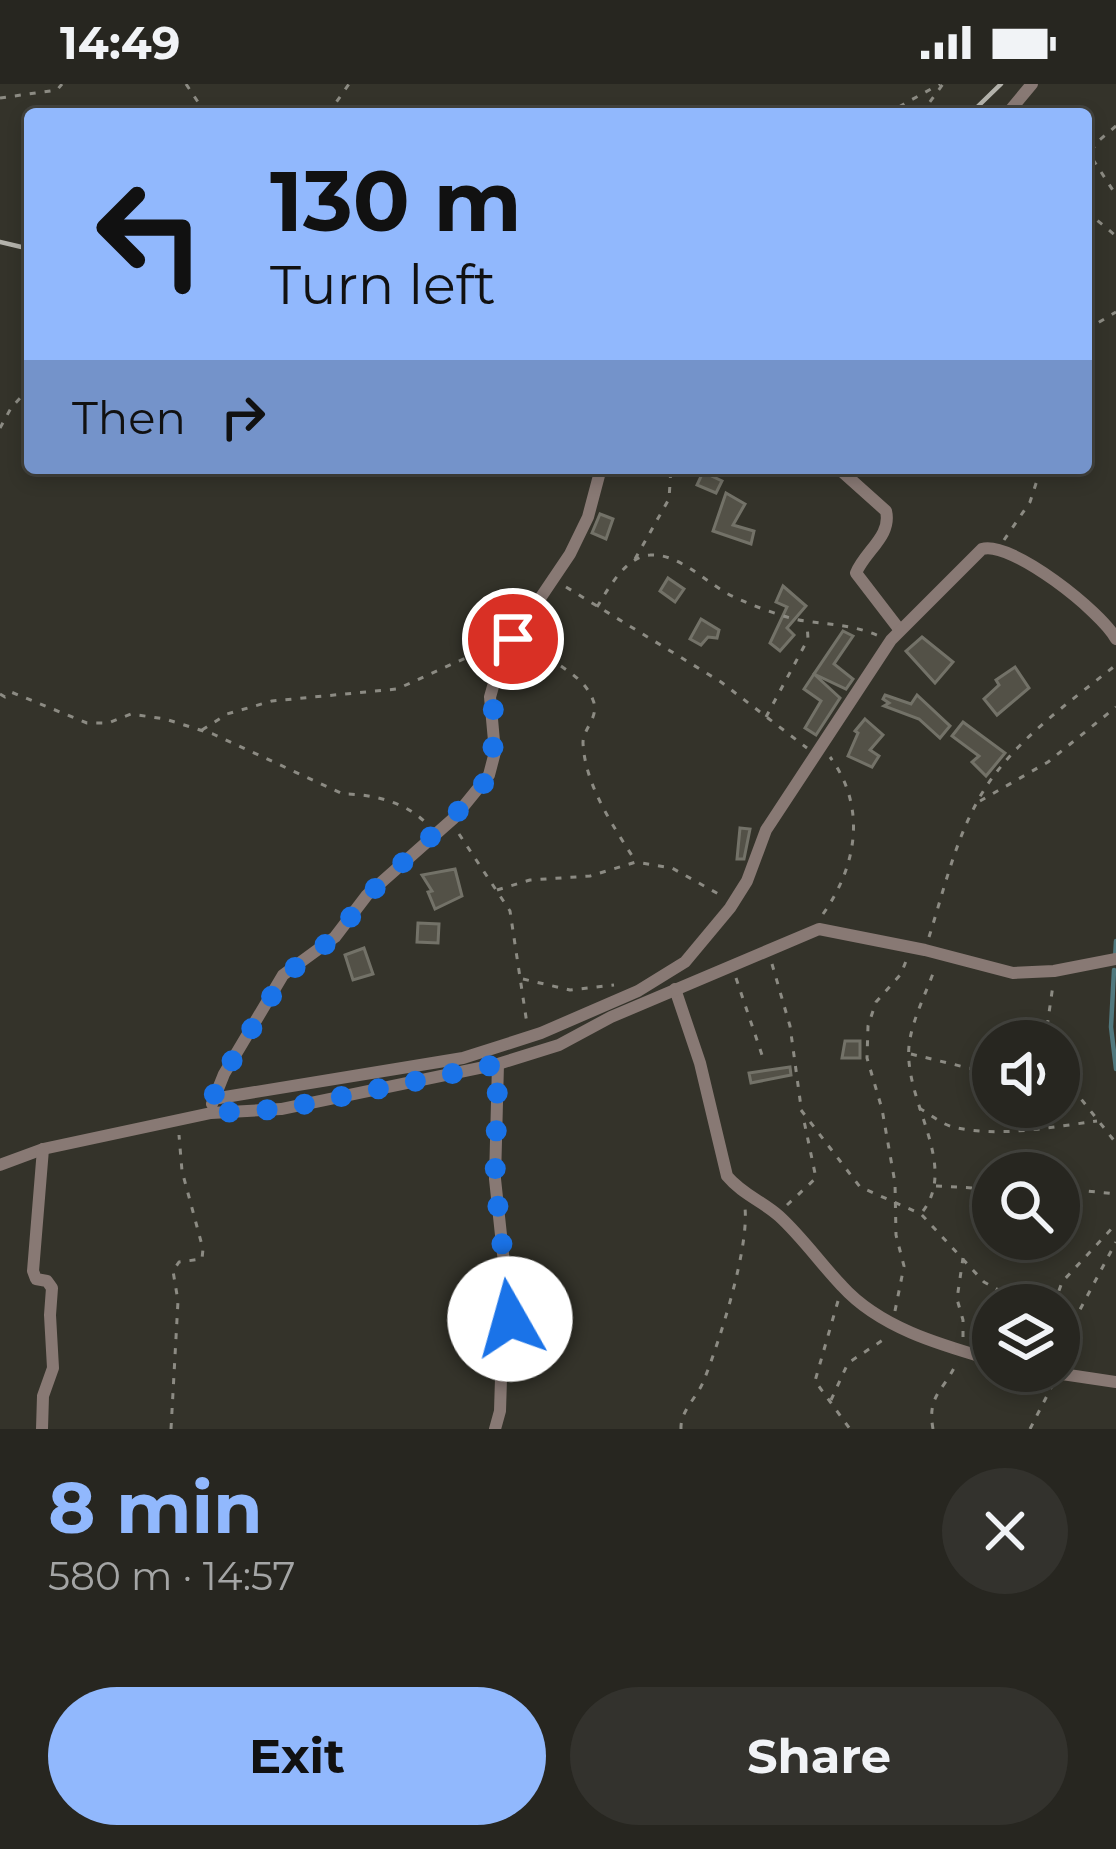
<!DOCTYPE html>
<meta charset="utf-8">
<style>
:root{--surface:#272620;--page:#33322d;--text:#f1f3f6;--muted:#a4a5a5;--line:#43433e;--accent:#91b8fd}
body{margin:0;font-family:Montserrat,sans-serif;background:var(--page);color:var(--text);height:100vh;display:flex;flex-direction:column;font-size:45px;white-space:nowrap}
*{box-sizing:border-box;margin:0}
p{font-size:39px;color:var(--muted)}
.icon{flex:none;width:66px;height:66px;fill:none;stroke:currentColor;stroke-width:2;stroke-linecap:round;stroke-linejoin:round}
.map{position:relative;height:1345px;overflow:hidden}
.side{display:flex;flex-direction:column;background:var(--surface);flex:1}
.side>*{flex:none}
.banner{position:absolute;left:24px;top:24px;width:1068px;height:366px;border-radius:12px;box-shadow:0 6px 18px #0003,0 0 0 3px var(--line);background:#91b8fd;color:#111;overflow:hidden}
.controls{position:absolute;left:972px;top:936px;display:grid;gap:24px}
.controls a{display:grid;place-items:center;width:108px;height:108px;border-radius:50%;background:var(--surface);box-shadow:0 6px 18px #0003,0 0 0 3px var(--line);font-size:60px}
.pin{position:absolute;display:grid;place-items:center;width:102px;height:102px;color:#fff;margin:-51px;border:6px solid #fff;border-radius:50%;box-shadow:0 3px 12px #0007}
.me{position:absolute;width:132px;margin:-66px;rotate:353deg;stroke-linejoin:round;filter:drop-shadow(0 0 9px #0008)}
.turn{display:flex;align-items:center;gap:42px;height:252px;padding:0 48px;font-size:54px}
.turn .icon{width:156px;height:156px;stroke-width:2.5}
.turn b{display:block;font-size:84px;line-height:102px}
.then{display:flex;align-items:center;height:114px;padding:0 48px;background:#0003;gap:24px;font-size:45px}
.round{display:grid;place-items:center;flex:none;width:126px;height:126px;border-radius:63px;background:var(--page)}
.overview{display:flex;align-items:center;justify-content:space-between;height:204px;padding:0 48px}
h1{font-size:72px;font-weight:700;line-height:90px;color:var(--accent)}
.primary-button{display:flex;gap:24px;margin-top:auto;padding:24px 48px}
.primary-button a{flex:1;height:138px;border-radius:72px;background:var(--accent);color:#111;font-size:48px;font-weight:700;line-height:138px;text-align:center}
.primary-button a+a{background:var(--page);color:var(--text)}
.status{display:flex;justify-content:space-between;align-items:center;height:84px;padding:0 60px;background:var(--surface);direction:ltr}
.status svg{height:33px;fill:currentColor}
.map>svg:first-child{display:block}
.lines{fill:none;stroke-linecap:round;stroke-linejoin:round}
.stream{stroke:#50787e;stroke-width:4.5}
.building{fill:#535147;stroke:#737268;stroke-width:3}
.path{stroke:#8c8b83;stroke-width:3;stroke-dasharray:6 9;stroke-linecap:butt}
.street{stroke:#887974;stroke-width:12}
.rail{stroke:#b3b2ab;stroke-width:4.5}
.route{stroke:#1a73e8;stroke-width:21;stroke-dasharray:0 37.8}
</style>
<div class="status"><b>14:49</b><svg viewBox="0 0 49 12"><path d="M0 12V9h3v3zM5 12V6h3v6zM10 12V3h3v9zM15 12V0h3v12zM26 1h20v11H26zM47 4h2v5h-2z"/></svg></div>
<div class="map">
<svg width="1116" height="1345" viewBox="0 0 1116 1345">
<rect width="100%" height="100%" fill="#34332a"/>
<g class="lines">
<g class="stream">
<path d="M 1115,875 L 1116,857"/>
<path d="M 1114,886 L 1111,943 L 1116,985"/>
</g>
</g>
<g class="building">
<path d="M 703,388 L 722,397 L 716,409 L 697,401 Z"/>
<path d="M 726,409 L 745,420 L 733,441 L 754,447 L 751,460 L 713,447 Z"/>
<path d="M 600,430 L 613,435 L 606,455 L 592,449 Z"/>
<path d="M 668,494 L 684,505 L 675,518 L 660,507 Z"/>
<path d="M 783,502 L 806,522 L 787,544 L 794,551 L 780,567 L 770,559 L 787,523 L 776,518 Z"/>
<path d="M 701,535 L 719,546 L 717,554 L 708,553 L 701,561 L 690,555 Z"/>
<path d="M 843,547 L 853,552 L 834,580 L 853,595 L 846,605 L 814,590 Z"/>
<path d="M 922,553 L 953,578 L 935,599 L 906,567 Z"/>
<path d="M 1015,583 L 1029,604 L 997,631 L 984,615 L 999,601 L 996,596 Z"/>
<path d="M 814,590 L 840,614 L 816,651 L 805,644 L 821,617 L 804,605 Z"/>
<path d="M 885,611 L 911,620 L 917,611 L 950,642 L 940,654 L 919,635 L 884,622 L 889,619 L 883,615 Z"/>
<path d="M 865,635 L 883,651 L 870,666 L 879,672 L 872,683 L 848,672 L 858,649 L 855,647 Z"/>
<path d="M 963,638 L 1005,669 L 986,692 L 972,678 L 979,672 L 952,652 Z"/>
<path d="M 740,744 L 750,745 L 744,775 L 737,775 Z"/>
<path d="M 455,785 L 462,812 L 435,825 L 428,808 L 432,807 L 422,791 Z"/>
<path d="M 418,839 L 439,840 L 438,859 L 417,858 Z"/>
<path d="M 364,864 L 373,890 L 353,896 L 345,871 Z"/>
<path d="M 845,957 L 860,957 L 860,974 L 842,974 Z"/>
<path d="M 790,983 L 791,991 L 751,999 L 749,989 Z"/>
</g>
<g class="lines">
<g class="path">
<path d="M 186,0 L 206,30"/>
<path d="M 0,14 L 57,6 L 62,0"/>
<path d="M 328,30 L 349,0"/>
<path d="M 886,30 L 940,0"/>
<path d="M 921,30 L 943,0"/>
<path d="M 1116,42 L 1096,59 L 1090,71 L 1116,111"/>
<path d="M 1086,127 L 1116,152"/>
<path d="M 1086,246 L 1116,228"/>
<path d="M 0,344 L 11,324 L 30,303"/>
<path d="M 429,384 L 429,387"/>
<path d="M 734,384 L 747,384"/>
<path d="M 1004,456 L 1030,418 L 1041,384"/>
<path d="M 635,475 L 669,415 L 671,384"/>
<path d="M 566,503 L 721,598 L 807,664"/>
<path d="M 597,523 C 608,505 626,472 650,471 C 680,469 708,501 734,513 C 751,521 787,535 805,537 C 832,541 854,541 879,552"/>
<path d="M 529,551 C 544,580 582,586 593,616 C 600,633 583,644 583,659 C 585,702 614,743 636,778"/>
<path d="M 0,610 L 5,613 L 11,608 L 87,639 L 108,639 L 131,630 L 165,635 L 213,650 L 343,710 C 373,710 406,718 427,740"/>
<path d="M 766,633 L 808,555 L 807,539"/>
<path d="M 202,646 L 227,630 L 272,617 L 397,605 L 481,567 L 488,569"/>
<path d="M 980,717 L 1048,678 L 1116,623"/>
<path d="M 459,750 L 510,827 L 527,940"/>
<path d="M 497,806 L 530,796 L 590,792 L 636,778 L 672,784 L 722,812"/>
<path d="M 823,830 C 857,782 867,723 830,673"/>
<path d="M 929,853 C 943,809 954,761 976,720 C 1006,662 1066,621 1116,581"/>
<path d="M 772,880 L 790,942 L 801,1023"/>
<path d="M 736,894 L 763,974"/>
<path d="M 523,895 L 570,906 L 614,901"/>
<path d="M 1045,957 L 1053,901"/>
<path d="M 911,970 L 993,990"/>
<path d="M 1059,998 L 1070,1001 L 1116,1059"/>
<path d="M 919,1024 C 930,1030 941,1040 953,1043 C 998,1054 1052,1043 1097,1037"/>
<path d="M 801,1026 L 860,1103 L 921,1130 L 984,1198 L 1015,1215 L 1049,1221"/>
<path d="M 936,1102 L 993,1105"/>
<path d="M 1059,1104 L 1116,1110"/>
<path d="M 787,1121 L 816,1094 L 803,1032"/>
<path d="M 923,1127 C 960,1078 899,1012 910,955 C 914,932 927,907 935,884"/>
<path d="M 838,1217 L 815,1297 L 850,1345"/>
<path d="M 1054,1221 L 1062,1198 L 1116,1140"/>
<path d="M 1059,1224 L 1076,1231"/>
<path d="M 895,1227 L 904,1182 L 896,1151 L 895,1099 L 882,1025 L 867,974 L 868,942 L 876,918 L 901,890 L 906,877"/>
<path d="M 963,1253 L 963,1236 L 957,1215 L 963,1174"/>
<path d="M 1059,1265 L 1116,1158"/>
<path d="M 831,1316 L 848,1279 L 889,1252"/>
<path d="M 171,1345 L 178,1217 L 173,1187 L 179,1178 L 202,1175 L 203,1165 L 182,1087 L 179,1051"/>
<path d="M 681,1345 C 680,1327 697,1314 704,1296 C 720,1256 749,1165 745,1124"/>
<path d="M 933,1345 C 927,1311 943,1308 956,1280"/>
<path d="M 1030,1345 L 1053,1300"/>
</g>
<g class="street">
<path d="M 1007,30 L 1032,0"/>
<path d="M 838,384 L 886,427 C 892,452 865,467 856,489 L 899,545"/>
<path d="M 675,905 L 700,979 L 727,1092 C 742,1110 762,1117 779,1132 C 803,1154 820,1179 842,1202 C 880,1244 941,1261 993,1276"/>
<path d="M 213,1015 L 463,974 L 541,949 L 638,907 L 685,878 L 730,824 L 747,797 L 766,746 L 891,556 L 982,465 C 1011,456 1102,528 1116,555"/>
<path d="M 212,1020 L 224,990 L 283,891 L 335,853 L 367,811 L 454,734 L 489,691 L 495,668 L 490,613 L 502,571 L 570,470 L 588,433 L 601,384"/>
<path d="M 0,1081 L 43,1065 L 211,1029 L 281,1025 L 498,980 L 559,961 L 611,933 L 819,845 L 925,866 L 1013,889 L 1054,887 L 1116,875"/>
<path d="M 1042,1287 L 1116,1298"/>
<path d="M 42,1345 L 43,1312 L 53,1284 L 50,1231 L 52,1204 L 47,1197 L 36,1195 L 33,1187 L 43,1065"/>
<path d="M 495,1345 L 500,1327 L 502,1262 L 510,1235 L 495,1095 L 498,980"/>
</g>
<g class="rail">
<path d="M 970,30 L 1001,0"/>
<path d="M 0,158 L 30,165"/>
</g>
</g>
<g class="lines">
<path class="route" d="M 510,1235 L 495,1095 L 498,980 L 281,1025 L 211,1029 L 212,1015 L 224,990 L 284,892 L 335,853 L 368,811 L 479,708 C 511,655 474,612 513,555"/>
</g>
</svg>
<div class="controls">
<a><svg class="icon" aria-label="sound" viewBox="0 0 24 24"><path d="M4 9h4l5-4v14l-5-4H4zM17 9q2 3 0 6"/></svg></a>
<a><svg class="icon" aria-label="search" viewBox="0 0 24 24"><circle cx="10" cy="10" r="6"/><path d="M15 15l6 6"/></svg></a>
<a><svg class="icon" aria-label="layers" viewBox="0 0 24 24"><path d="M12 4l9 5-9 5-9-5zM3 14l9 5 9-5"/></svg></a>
</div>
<div class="pin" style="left:513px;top:555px;background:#d93025"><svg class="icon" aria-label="arrive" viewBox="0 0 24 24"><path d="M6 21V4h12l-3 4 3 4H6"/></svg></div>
<svg class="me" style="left:510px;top:1235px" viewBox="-20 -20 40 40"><circle r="19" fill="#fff"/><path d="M0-13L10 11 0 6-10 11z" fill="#1a73e8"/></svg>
<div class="banner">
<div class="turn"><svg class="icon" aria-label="left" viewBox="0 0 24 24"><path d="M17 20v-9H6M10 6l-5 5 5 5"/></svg><div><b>130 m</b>Turn left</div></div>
<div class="then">Then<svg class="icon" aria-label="right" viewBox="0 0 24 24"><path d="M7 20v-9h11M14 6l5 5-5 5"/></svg></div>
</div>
</div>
<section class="side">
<div class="overview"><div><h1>8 min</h1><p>580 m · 14:57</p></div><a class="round"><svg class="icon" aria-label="close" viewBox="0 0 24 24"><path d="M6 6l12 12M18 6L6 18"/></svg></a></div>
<div class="primary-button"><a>Exit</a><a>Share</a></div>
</section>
